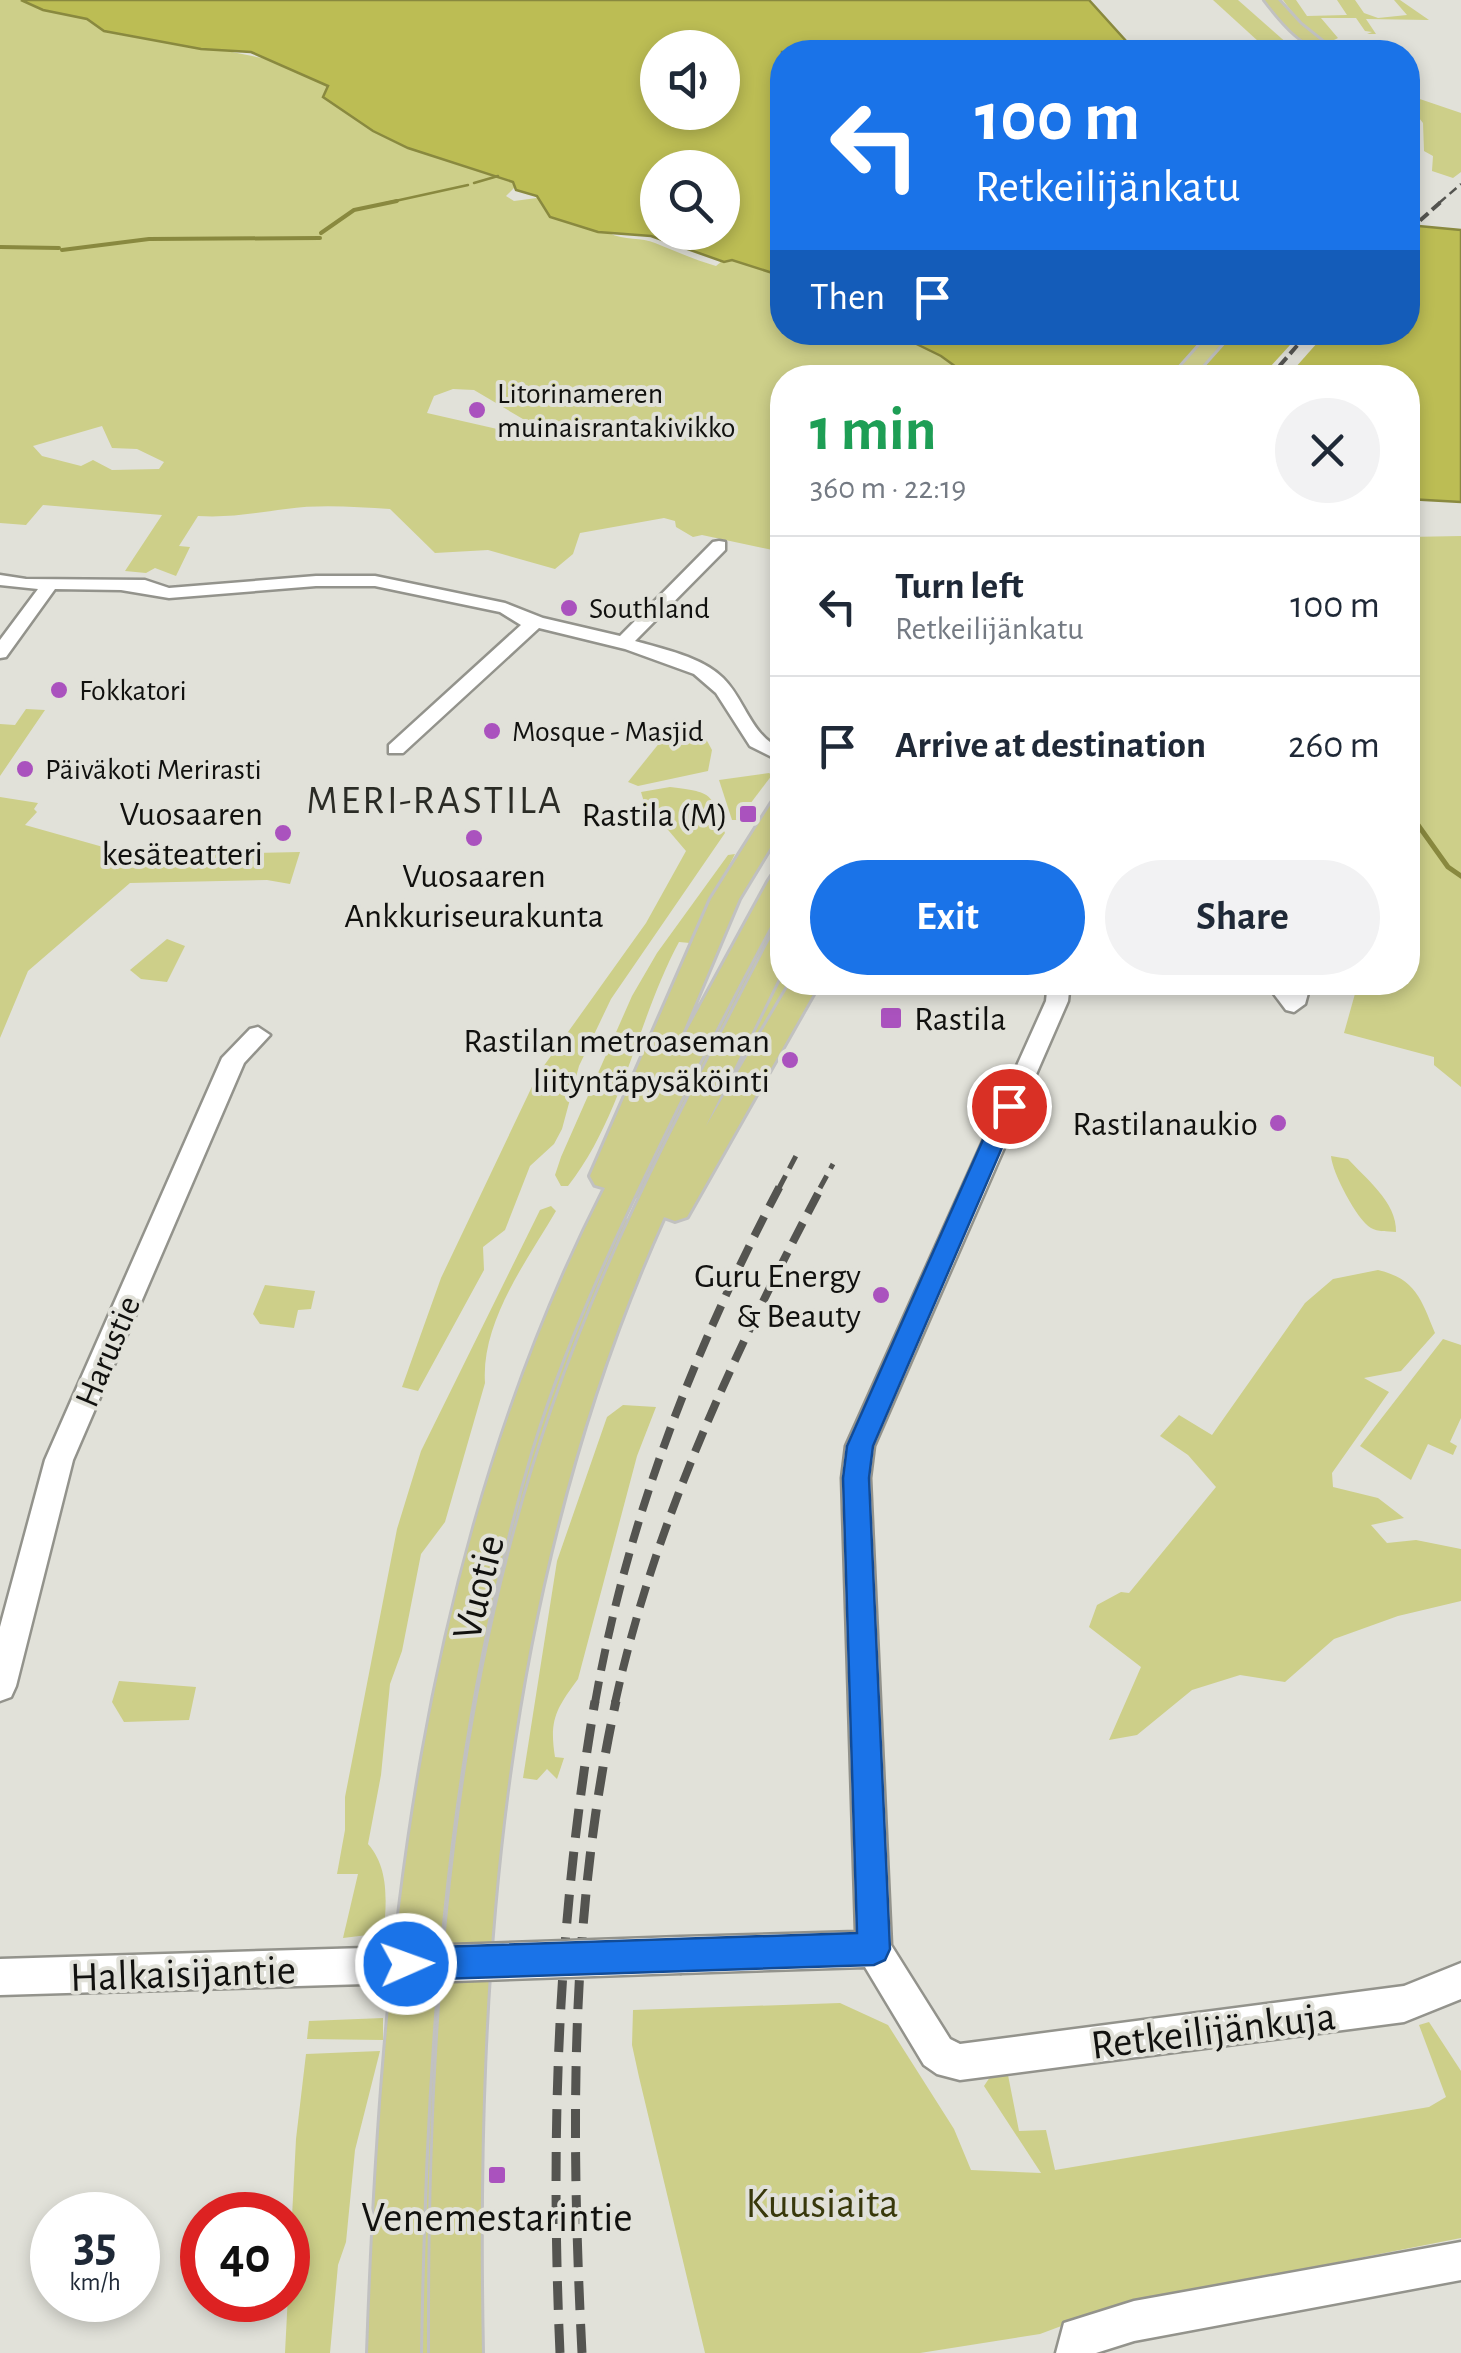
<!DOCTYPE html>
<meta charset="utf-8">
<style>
:root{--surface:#fff;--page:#f2f2f3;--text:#1f2937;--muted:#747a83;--line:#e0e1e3;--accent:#1a73e8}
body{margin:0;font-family:"Alegreya Sans",sans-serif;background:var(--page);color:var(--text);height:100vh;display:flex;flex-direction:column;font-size:38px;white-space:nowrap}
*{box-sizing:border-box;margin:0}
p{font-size:32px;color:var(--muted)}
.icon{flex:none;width:55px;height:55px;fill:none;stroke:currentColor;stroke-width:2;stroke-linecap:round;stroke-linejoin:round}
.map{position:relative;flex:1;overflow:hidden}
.side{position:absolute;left:770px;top:365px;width:650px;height:630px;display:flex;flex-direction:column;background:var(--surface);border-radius:40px;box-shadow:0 5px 15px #0003}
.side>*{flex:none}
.guide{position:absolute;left:770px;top:40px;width:650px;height:305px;border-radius:40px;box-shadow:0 5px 15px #0003;background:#1a73e8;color:#fff;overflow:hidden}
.fabs{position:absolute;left:640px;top:30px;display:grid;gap:20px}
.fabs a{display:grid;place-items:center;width:100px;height:100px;border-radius:50%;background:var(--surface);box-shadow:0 5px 15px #0003;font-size:50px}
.speed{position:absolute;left:30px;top:2192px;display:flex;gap:20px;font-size:50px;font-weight:700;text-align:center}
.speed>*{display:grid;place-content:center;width:130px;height:130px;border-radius:50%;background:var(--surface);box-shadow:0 5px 15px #0003;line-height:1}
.speed small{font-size:25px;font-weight:400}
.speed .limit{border:15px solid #d22;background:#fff;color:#111}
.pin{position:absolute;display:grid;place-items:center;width:85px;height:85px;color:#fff;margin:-42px;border:5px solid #fff;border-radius:50%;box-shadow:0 2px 10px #0007}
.me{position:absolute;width:110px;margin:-55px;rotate:88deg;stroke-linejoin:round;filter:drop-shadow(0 0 8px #0008)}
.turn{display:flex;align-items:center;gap:35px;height:210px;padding:0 40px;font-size:45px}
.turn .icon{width:130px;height:130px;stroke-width:2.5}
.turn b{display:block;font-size:70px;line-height:85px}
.then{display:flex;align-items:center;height:95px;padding:0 40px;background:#0003;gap:20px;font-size:38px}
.round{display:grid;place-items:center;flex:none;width:105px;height:105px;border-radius:52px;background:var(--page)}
.headline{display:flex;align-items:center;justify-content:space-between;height:170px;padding:0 40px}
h1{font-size:60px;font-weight:700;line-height:75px;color:#1e9e55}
.button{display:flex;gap:20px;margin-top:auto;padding:20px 40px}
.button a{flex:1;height:115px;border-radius:60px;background:var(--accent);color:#fff;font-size:40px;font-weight:700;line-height:115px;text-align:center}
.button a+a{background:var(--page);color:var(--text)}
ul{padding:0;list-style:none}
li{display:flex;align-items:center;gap:30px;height:140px;padding:0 40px;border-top:2px solid var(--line)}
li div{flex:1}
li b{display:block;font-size:38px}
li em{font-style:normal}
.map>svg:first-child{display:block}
.green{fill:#cdcf89;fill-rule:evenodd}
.water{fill:#bcbd54;stroke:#89893f;stroke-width:2.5;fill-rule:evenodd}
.pier{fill:#e1e1d9}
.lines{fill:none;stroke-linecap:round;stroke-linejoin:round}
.stream-far2{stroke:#89893f;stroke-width:2.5}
.stream-far1{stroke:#89893f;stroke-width:4}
.stream{stroke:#89893f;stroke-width:5}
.minor-casing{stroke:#93938c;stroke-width:5}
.major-casing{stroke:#c1c1c1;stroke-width:6}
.minor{fill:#fff;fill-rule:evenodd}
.major{fill:#cdcd8a;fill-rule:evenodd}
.rail-far4{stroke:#545450;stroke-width:2.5;stroke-dasharray:9 5;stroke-linecap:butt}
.rail-far3{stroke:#545450;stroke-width:4;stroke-dasharray:11 5;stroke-linecap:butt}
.rail-far2{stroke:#545450;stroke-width:5;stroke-dasharray:14 8;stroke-linecap:butt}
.rail-far1{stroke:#545450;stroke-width:8;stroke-dasharray:22 11;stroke-linecap:butt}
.rail{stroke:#545450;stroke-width:9;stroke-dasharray:29 14;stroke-linecap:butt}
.minor-bridge-casing{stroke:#93938c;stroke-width:41;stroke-linecap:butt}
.minor-bridge{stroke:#fff;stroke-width:36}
.route{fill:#1a73e8;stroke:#114b97;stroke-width:2.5}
.poi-dot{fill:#aa52be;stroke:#e1e1d9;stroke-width:4}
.labels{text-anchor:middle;stroke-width:8;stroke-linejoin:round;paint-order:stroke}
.far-poi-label{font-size:30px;fill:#11110f;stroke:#e1e1d9;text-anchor:start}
.poi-label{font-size:35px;fill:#11110f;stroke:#e1e1d9;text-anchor:end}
.street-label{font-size:35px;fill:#11110f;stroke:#e1e1d9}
.quarter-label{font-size:40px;letter-spacing:2.5px;fill:#2b2c26;stroke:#e1e1d9}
.near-street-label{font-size:42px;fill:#11110f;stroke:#e1e1d9}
.near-park-label{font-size:42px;fill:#38380b;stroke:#e1e1d9}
.near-poi-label{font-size:42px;fill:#11110f;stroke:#e1e1d9}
</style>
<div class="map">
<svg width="1461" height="2353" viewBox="0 0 1461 2353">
<rect width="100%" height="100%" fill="#e1e1d9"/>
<g class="green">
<path d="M 0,0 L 21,0 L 250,50 L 232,52 L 272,60 L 314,79 L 318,76 L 528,187 L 514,188 L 506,196 L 514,201 L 537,198 L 532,194 L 658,232 L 664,242 L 651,236 L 609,233 C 624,241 642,237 655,243 C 675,251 695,260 716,266 L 722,261 L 683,247 L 782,261 L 782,332 L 931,333 L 1019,377 L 782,378 L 782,552 L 702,535 L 693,537 L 676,527 L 675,521 L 664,518 L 580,533 L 573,554 L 555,569 L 488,550 L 435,553 L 390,509 C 356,507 320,504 286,509 C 255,513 229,518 198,516 L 179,546 L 190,547 L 176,576 L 155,568 L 146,573 L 125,571 L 162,515 L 43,505 L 26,525 L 0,523 ZM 453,389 L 474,390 L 528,422 L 522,430 L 506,431 L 427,413 L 434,396 ZM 102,426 L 112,448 L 137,449 L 164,462 L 159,469 L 112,470 L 93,460 L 81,466 L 42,456 L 33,446 Z"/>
<path d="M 1213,0 L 1238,0 L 1297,52 L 1270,52 Z"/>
<path d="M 1283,0 L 1296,0 L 1307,16 L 1347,15 L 1337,0 L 1355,0 L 1364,13 L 1378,18 L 1407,15 L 1394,0 L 1400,0 L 1429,20 L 1366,19 L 1376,34 L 1367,34 L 1372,32 L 1365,31 L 1356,18 L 1321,18 L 1338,38 L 1332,41 L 1350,52 C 1325,52 1297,19 1283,0 Z"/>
<path d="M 1408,95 L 1461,113 L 1461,172 L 1453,178 L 1432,171 L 1433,156 L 1424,151 L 1423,123 L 1408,104 Z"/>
<path d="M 1461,536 L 1461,1087 L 1434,1065 L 1434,1057 L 1344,1033 L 1358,983 L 1408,982 L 1408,537 Z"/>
<path d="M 26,709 L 45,710 L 0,776 L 0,724 L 15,725 Z"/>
<path d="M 673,726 L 706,739 L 712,750 L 708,771 L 638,786 L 628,782 Z"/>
<path d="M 769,773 L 772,775 L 738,820 L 732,820 L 719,780 Z"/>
<path d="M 670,787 C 717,793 709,793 725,833 L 611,999 L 579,1066 L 562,1129 L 554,1144 L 530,1166 L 505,1230 L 483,1247 L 484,1270 L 418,1391 L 402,1387 L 441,1278 L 538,1074 L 646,923 L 686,851 L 663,824 L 649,819 L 641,792 Z"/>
<path d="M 0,797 L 38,803 L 34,809 L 37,812 L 25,825 L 135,856 L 300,852 L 290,884 L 267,880 L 130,883 L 28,971 L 0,1038 Z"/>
<path d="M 735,854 L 690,943 L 679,942 C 637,1020 623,1116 568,1186 L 561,1186 L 555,1175 L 561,1157 L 632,996 L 657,953 L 728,855 Z"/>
<path d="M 782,903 L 782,916 L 642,1197 L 633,1199 Z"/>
<path d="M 167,939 L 185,946 L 167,982 L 141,979 L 130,970 Z"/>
<path d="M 782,976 L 782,982 L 792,983 L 719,1106 L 715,1105 Z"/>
<path d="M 1331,1156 L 1348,1159 C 1365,1178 1397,1202 1396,1232 C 1387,1231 1378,1232 1371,1228 C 1357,1220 1332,1172 1331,1156 Z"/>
<path d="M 551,1206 L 556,1211 C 526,1262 481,1322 485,1383 L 445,1522 L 421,1554 L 402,1651 L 390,1684 L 381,1775 L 368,1844 C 390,1869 386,1903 384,1933 L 343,1938 L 358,1874 L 337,1874 L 345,1830 L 345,1797 L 397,1529 L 421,1451 L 540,1210 Z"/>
<path d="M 624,1217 L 630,1221 C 515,1441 488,1685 448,1926 L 445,1936 L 435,1935 C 464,1722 497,1505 583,1306 C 595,1279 604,1240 624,1217 Z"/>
<path d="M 1378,1270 C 1416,1279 1421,1299 1435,1333 L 1401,1371 L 1364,1378 L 1389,1392 L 1332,1473 L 1333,1487 L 1378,1498 L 1404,1518 L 1371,1525 L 1387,1543 L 1416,1540 L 1461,1549 L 1461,1601 L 1398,1616 L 1334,1639 L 1285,1682 L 1240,1675 L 1192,1690 L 1137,1735 L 1109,1740 L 1141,1667 L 1089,1627 L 1097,1605 L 1121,1592 L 1129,1593 L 1216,1487 L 1188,1455 L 1160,1436 L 1179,1415 L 1212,1435 L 1305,1303 L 1333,1279 Z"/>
<path d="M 265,1285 L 315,1291 L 311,1309 L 298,1310 L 294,1328 L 260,1324 L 253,1314 Z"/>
<path d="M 1443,1339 L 1461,1345 L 1461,1418 L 1450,1442 L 1457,1446 L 1453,1455 L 1428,1444 L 1411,1480 L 1360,1446 Z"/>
<path d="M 623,1405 L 656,1407 L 637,1456 L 578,1679 C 556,1709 549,1720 555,1757 L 564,1758 L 557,1779 L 547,1769 L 537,1780 L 523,1778 L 557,1561 L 607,1417 Z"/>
<path d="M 119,1681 L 196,1687 L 189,1720 L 124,1722 L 112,1702 Z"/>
<path d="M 840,2003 L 888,2025 L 954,2129 L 971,2170 L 1041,2173 L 984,2086 L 990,2077 L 1008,2075 L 1019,2131 L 1046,2130 L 1055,2170 L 1429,2107 L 1446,2097 L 1419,2025 L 1429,2022 L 1461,2071 L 1461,2238 L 1115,2306 L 1040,2334 L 920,2353 L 705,2353 L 639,2077 L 632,2045 L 633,2010 Z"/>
<path d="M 430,2013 L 440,2013 L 432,2171 L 432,2353 L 420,2353 L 419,2279 Z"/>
<path d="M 383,2018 L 383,2040 L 307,2039 L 309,2021 Z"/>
<path d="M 380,2051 L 355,2150 L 346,2242 L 338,2265 L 330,2353 L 285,2353 L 296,2139 L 306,2054 Z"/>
</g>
<g class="water">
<path d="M 21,0 L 1089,0 L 1136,52 L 782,52 L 782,276 L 732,260 L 724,262 L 651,236 L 598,232 L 550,217 L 537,196 L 516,190 L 513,182 L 408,148 L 373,131 L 323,97 L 328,86 L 251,52 L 201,49 L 120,34 L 104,31 L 87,19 L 43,10 ZM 658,48 L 722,48 L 722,112 L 658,112 ZM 658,168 L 722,168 L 722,232 L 658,232 Z"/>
<path d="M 1408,225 L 1461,230 L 1461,502 L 1408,499 L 1408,378 L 970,377 L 941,356 L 894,333 L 1408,332 Z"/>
</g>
<path class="pier" d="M 1301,333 L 1326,333 L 1287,377 L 1261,377 Z"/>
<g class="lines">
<g class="stream-far2">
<path d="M 474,183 L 498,176"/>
<path d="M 386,203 L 468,185"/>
</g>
<g class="stream-far1">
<path d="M 321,233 L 354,210 L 397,201"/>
<path d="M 0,247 L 59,248"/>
<path d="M 62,250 L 149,239 L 320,238"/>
</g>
<path class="stream" d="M 1408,811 L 1448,867 L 1461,876"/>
<g class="minor-casing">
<g id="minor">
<path d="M 719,541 L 725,542 L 725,550 L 635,641 C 663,649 702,657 723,678 C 746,701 750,735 782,749 L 782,762 L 750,746 L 716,693 L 694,674 L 625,649 L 539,628 L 403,753 L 389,753 L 389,745 L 521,625 L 500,612 L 375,586 L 316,586 L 169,598 L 121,590 L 55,589 L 6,657 L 0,658 L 0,640 L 38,589 L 0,585 L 0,575 L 26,579 L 145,580 L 169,588 L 316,576 L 375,576 L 505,603 L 543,618 L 620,636 L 713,542 Z"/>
<path d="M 1048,982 L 1070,982 L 1068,1001 L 874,1446 L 870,1478 L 891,1945 L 950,2039 L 960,2044 L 1404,1986 L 1461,1963 L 1461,1999 L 1404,2022 L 960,2080 L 937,2074 L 924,2065 L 865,1967 L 681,1973 L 669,1967 L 663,1955 L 669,1943 L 681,1937 L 856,1932 L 842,1478 L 846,1446 L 1046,1001 Z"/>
<path d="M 1265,982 L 1311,982 L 1305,1004 L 1294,1012 L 1286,1010 Z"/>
<path d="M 258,1027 L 270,1035 L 244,1063 L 73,1460 L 16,1686 L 11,1697 L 0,1701 L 0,1627 L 45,1460 L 222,1058 L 250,1029 Z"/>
<path d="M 366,1948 L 378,1954 L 384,1966 L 378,1978 L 366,1984 L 0,1995 L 0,1959 Z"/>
<path d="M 1461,2242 L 1461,2280 L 1134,2341 L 1096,2353 L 1056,2353 L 1064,2323 L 1134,2301 Z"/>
</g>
</g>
<g class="major-casing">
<g id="major">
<path d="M 1265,0 L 1278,0 L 1300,24 L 1335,52 C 1306,52 1282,22 1265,0 Z"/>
<path d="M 1212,332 L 1232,332 L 1191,378 L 1171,378 Z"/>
<path d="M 782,799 L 782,828 L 739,899 L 672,1058 L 768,882 L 772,876 L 782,873 L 782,905 C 739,983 699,1062 660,1142 C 611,1243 564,1343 531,1450 C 444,1744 425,2048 420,2353 L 368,2353 C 382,1952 420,1551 605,1188 L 595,1185 L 590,1176 L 711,899 L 773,801 Z"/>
<path d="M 782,933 L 782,971 L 706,1126 L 791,982 L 820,982 L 687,1217 L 675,1221 L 664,1217 C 502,1575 474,1965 482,2353 L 430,2353 C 429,2035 448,1711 553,1408 C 609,1246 690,1095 768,943 L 772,936 Z"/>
</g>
</g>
<use href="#minor" class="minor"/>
<use href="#major" class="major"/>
<path class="rail-far4" d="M 1439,203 L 1461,184"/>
<g class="rail-far3">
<path d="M 1408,231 L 1442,201"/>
<path d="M 1269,378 L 1309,332"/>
</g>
<g class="rail-far2">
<path d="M 779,1188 L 798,1152"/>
<path d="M 820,1188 L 833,1164"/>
</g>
<g class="rail-far1">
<path d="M 595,1703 C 627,1520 694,1349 780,1186"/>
<path d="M 615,1703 C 655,1520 735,1351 822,1186"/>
</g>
<g class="rail">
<path d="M 560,2353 C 550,2133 558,1918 595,1701"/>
<path d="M 582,2353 C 571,2135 569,1915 616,1701"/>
</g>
<g class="minor-bridge-casing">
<path id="minor-bridge" d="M 366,1966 L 681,1955"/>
</g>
<use href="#minor-bridge" class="minor-bridge"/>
</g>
<path class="route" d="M 1009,1098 L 1020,1106 L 873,1446 L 869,1478 L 890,1949 L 885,1960 L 874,1965 L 406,1980 L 394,1976 L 390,1964 L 394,1953 L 406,1948 L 857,1933 L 843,1478 L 847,1446 L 998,1106 Z"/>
<g class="poi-dot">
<circle cx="477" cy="410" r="10"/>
<circle cx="569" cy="608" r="10"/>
<circle cx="59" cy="690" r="10"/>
<circle cx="492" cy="731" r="10"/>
<circle cx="25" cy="769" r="10"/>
<rect x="738" y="804" width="20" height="20" rx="5"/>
<circle cx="283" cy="833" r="10"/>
<circle cx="474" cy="838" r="10"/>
<rect x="879" y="1006" width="24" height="24" rx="5"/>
<circle cx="790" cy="1060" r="10"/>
<circle cx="1278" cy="1123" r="10"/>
<circle cx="881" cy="1295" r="10"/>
<rect x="487" y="2165" width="20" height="20" rx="5"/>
</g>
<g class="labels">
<g class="far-poi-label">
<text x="497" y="403">Litorinameren<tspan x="497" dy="34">muinaisrantakivikko</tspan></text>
<text x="589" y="618">Southland</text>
<text x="79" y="700">Fokkatori</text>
<text x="512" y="741">Mosque - Masjid</text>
<text x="45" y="779">Päiväkoti Merirasti</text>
</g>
<g class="poi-label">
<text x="263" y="825">Vuosaaren<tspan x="263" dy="40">kesäteatteri</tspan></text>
<text x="728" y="826">Rastila (M)</text>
<text x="474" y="887" text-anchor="middle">Vuosaaren<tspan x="474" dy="40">Ankkuriseurakunta</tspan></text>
<text x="914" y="1030" text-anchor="start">Rastila</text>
<text x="770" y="1052">Rastilan metroaseman<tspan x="770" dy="40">liityntäpysäköinti</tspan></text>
<text x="1258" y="1135">Rastilanaukio</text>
<text x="861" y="1287">Guru Energy<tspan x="861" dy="40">&amp; Beauty</tspan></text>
</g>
<g class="street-label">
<text transform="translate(107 1351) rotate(-67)" y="12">Harustie</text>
</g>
<g class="quarter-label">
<text x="435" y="813">MERI-RASTILA</text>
</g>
<g class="near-street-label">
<text transform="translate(477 1587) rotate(-76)" y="15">Vuotie</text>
<text transform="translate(183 1972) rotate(-2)" y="15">Halkaisijantie</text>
<text transform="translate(1213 2029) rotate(-7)" y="15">Retkeilijänkuja</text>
</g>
<g class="near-park-label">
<text x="822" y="2217">Kuusiaita</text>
</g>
<g class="near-poi-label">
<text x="497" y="2231">Venemestarintie</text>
</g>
</g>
</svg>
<div class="fabs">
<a><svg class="icon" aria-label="sound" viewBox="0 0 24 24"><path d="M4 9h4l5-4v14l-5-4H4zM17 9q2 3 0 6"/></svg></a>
<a><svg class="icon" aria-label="search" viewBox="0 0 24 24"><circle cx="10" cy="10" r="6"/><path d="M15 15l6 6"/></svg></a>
</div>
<div class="speed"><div>35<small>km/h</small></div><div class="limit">40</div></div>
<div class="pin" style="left:1009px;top:1106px;background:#d93025"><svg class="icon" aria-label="arrive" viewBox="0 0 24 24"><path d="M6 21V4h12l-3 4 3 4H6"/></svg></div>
<svg class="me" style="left:406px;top:1964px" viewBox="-20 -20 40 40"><circle r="17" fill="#1a73e8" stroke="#fff" stroke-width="3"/><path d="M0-11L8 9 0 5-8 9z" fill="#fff"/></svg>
<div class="guide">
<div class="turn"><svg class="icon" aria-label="left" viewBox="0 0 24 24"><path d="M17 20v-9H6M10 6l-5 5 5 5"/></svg><div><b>100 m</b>Retkeilijänkatu</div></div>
<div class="then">Then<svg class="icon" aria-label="arrive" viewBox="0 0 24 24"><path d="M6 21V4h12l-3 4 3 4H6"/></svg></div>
</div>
<section class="side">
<div class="headline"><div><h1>1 min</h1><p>360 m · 22:19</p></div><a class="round"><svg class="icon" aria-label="close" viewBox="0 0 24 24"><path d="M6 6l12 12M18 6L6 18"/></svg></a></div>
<ul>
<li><svg class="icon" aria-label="left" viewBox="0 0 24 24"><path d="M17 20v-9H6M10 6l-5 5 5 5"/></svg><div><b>Turn left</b><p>Retkeilijänkatu</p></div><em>100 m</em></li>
<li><svg class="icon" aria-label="arrive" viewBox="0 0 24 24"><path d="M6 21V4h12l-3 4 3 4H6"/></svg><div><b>Arrive at destination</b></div><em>260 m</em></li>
</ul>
<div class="button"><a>Exit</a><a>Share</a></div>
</section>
</div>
